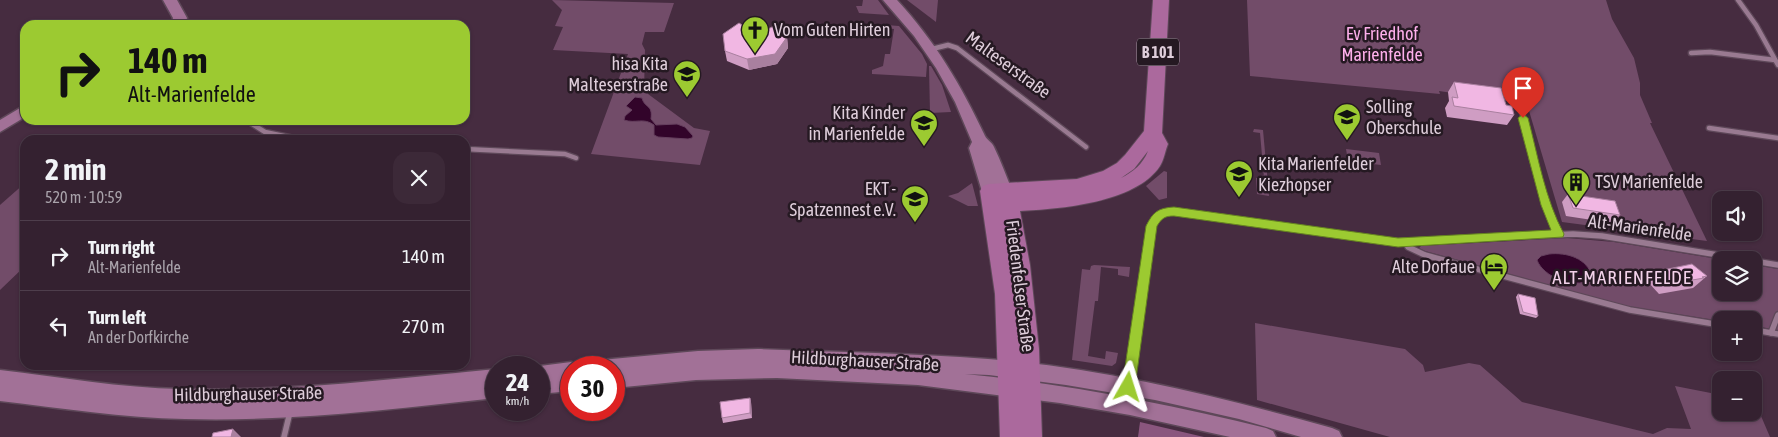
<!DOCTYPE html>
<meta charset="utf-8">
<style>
:root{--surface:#342130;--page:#3c2938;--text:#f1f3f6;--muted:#a9a3ab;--line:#4e3e4c}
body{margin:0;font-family:"Asap Condensed",sans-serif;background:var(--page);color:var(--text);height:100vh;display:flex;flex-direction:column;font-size:19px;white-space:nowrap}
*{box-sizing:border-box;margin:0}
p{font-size:16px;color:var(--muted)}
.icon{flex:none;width:28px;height:28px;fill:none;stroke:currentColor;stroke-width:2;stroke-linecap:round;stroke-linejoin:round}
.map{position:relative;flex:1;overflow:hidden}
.sheet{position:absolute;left:20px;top:135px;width:450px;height:235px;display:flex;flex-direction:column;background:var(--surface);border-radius:15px;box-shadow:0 1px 4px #0004,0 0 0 1px var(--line)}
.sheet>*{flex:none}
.hud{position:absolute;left:20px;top:20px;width:450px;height:105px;border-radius:15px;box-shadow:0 1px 4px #0004,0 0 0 1px var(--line);background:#9cca31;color:#111;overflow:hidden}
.tools{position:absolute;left:1712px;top:191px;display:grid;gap:10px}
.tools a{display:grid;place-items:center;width:50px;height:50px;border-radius:10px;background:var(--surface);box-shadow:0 1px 4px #0004,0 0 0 1px var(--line);font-size:25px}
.speed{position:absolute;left:485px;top:356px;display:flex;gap:10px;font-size:25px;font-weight:700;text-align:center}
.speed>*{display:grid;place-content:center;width:65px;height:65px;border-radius:50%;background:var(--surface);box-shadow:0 1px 4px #0004,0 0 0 1px var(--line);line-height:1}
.speed small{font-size:12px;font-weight:400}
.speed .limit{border:8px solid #d22;background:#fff;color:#111}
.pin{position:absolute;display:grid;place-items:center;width:42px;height:42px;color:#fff;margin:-51px -21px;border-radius:50% 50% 50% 0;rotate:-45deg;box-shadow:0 0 5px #0007}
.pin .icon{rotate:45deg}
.me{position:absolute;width:55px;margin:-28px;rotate:6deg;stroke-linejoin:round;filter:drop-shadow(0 0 4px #0008)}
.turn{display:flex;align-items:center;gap:18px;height:105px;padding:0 25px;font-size:22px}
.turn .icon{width:65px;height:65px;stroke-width:2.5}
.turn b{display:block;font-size:35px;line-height:42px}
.round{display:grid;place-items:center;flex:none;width:52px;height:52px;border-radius:15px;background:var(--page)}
.head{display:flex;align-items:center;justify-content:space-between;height:85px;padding:0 25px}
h1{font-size:30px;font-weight:700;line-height:38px}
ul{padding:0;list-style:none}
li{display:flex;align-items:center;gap:15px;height:70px;padding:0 25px;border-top:1px solid var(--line)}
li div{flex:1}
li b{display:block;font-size:19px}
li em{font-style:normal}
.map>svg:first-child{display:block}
.green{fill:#724c69}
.forest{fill:#8a567e}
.water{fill:#32042a;stroke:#66405f}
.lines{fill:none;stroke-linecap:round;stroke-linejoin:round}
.street-far1-casing{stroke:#5e4859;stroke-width:7}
.street-casing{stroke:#5e4859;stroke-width:8}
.secondary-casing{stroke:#5e4859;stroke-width:3}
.primary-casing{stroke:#5e4859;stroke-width:2}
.street-far1{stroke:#997a91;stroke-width:4.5}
.street{stroke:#997a91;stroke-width:5.5}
.secondary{fill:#a27197;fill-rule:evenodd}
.primary{fill:#ab699d;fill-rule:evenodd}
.wall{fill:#cf9dc3}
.shaded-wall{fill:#a9809f}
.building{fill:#f1b7e3;stroke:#a9809f}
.route{fill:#9cca31;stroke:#658320}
.labels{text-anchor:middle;stroke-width:5;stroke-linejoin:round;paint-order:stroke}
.shield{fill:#251922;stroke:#a697a3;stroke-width:1}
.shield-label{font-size:16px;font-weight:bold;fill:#decdda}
.poi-label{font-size:18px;fill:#decdda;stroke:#251922;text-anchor:start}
.park-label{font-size:18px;fill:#fdafeb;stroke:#251922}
.street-label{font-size:18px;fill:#decdda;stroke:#251922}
.neighbourhood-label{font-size:19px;letter-spacing:1px;fill:#f3d2ea;stroke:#251922}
</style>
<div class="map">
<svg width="1778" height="437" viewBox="0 0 1778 437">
<rect width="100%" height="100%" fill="#462c40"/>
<g class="green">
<path d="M 552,0 L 674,3 L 664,32 L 645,32 L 642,44 L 645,50 L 644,91 L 694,128 L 710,131 L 700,165 L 591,154 L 628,54 L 553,50 L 563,27 L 555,26 L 562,10 Z"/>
<path d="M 863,0 L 878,0 L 889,15 L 859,13 L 856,6 L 862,6 Z"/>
<path d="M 907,0 L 938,0 L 936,22 Z"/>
<path d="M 1247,0 L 1606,0 L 1612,19 L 1634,58 L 1640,83 L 1640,95 L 1652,123 L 1650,123 L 1707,241 L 1562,222 L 1527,104 L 1439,91 L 1440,94 L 1250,76 Z"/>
<path d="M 886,25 L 899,26 L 922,54 L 927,64 L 926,77 L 872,74 L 872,70 L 883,66 L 885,54 L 890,54 L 894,29 L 886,28 Z"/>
<path d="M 929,66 L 931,66 L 942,85 L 951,112 L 930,113 Z"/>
<path d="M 1254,129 L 1263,130 L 1269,196 L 1257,194 L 1256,178 L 1264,178 L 1260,133 L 1253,132 Z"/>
<path d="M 1346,149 L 1379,153 L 1381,165 L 1348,161 Z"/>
<path d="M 1164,171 L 1167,172 L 1167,198 L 1159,200 L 1146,186 Z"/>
<path d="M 25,183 L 25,266 L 0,290 L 0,205 Z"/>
<path d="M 972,183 L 978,206 L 968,206 L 948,196 L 958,193 Z"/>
<path d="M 1567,238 L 1614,242 L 1724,260 L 1721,260 L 1721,292 L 1754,292 L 1754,265 L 1778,269 L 1778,330 L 1754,326 L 1754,320 L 1721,321 L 1627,306 L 1425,251 L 1419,248 L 1421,246 Z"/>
<path d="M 1094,265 L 1130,267 L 1129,277 L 1118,275 L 1118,269 L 1101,267 L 1098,301 L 1095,301 L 1088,356 L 1105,359 L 1106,351 L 1118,353 L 1116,363 L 1112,366 L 1072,360 L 1082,269 L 1090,270 L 1091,266 Z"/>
<path d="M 1255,323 L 1405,349 L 1423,365 L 1425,372 L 1469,363 L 1480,365 L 1522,402 L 1653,434 L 1667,428 L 1691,429 L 1675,386 L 1721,395 L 1721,412 L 1754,412 L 1755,402 L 1770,437 L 1390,437 L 1257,400 Z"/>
</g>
<path class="forest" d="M 1140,422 L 1204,437 L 1138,437 Z"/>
<g class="water">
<path d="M 635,97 L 642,98 C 645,109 653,104 651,119 L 656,125 L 677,124 L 685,127 L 693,136 L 692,138 L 688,139 L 658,137 L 654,135 L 654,125 C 643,117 636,124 624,120 L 625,116 L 632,110 L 626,106 Z"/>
<path d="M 1549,254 C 1566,252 1588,258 1592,277 L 1590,280 C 1574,289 1543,277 1537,260 L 1541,256 Z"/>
</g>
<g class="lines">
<g class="street-far1-casing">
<g id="street-far1">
<path d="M 1738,0 L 1756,25 L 1778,65"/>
<path d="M 932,49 L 948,45 L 957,48 L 1086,147"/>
<path d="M 1691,53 L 1710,52 L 1775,60"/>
<path d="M 1518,98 L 1533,154 L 1532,159 L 1544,198"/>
<path d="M 246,120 L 265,132 L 303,140"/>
<path d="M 1709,128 L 1778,138"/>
<path d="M 465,149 L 565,154 L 576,158"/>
</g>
</g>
<g class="street-casing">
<g id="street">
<path d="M 1544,197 L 1551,220 L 1559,234"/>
<path d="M 1406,242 L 1408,247 L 1425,255 L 1630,310 L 1721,325"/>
<path d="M 1754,261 L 1778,265"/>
<path d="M 1754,330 L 1778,334"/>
<path d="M 1771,333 L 1778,315"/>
<path d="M 1128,384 L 1151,226 C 1156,216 1163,212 1174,211 L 1390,242 L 1573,234 L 1602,236 L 1749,260"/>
<path d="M 284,437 L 290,412"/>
</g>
</g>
<g class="secondary-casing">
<g id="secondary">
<path d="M 163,0 L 177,0 L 187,18 L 185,25 L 171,25 L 173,18 Z"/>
<path d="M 883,0 L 897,0 C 935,41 961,85 985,136 C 987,140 992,142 994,147 C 1001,161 1006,176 1012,190 L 1010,194 L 1004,196 L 998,194 L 997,191 L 995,195 L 989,197 L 983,195 L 969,148 L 972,142 L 955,102 L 936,68 L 914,36 Z"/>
<path d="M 25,105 L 25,117 L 0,132 L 0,120 Z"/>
<path d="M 758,349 C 835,352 912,353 988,359 C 1105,368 1220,397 1332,428 L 1339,431 L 1342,437 L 1301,437 L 1239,419 L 1155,400 L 1066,385 L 989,375 L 965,374 C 1067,384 1167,404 1266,428 L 1273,431 L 1276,437 L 1230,437 L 1130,415 L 1060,403 L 918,385 L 777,378 L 696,380 L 614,388 L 614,368 L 592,368 L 595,362 L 601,360 L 698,351 Z"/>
<path d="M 571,362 L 578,364 L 579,368 L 571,368 L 571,391 L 539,394 L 539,368 L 532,367 Z"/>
<path d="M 496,369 L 496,398 C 393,409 289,422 185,419 C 123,418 62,408 0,401 L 0,370 C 60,377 121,388 181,389 C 287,392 391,379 496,369 Z"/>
</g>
</g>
<g class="primary-casing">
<path id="primary" d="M 1153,0 L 1169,0 L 1162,133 L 1168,144 C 1165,151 1164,160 1160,166 C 1136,203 1059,209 1020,211 L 1030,265 L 1039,349 L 1042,437 L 1000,437 L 995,294 L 980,191 L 983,186 L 989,184 L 1077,179 L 1103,171 L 1117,163 L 1125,155 L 1144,131 ZM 1148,151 C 1143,164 1133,172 1121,178 L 1134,169 Z"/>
</g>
<use href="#street-far1" class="street-far1"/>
<use href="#street" class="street"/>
<use href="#secondary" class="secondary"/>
<use href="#primary" class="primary"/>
</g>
<g class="wall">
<path d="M 753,32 L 787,37 L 788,48 L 777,64 L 749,70 L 727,61 L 725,51 Z"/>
<path d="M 1454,82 L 1506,105 L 1514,115 L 1507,125 L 1447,117 L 1445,108 L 1449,101 L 1448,92 Z"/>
<path d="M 1568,194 L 1620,215 L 1612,223 L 1566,216 L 1562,202 Z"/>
<path d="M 1658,271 L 1707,276 L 1693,288 L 1659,294 L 1648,282 Z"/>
<path d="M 1518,294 L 1538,316 L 1536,318 L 1520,314 L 1516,297 Z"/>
<path d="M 750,398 L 751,402 L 752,418 L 723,423 L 722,418 Z"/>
</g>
<g class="shaded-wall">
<path d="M 782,30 L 783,41 L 787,37 L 788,48 L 777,64 L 749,70 L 747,59 L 781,36 Z"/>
<path d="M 750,398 L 751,402 L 752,418 L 750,413 Z"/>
<path d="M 233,429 L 241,437 L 231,437 Z"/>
</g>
<g class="building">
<path d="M 739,23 L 753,32 L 762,32 L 776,25 L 782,30 L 781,36 L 787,37 L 775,54 L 747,59 L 725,51 L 723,34 Z"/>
<path d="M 1454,82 L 1501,88 L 1506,105 L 1512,106 L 1514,115 L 1454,106 L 1452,97 L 1458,98 Z"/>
<path d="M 1568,194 L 1615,201 L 1620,215 L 1573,208 Z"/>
<path d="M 1692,264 L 1707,276 L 1702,277 L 1704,278 L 1669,284 L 1658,271 Z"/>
<path d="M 1518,294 L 1535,298 L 1538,316 L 1523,312 Z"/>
<path d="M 750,398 L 750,413 L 722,418 L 720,402 Z"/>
<path d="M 233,429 L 231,437 L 212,437 L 213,433 Z"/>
</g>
<path class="route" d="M 1523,114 L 1528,118 C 1538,156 1545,199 1564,234 L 1563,237 L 1398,247 L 1174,216 C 1165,216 1162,218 1157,226 L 1135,387 L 1133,391 L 1128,393 L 1124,391 L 1122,387 L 1146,226 C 1153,212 1158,208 1174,207 L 1398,238 L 1551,230 L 1541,205 L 1518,118 Z"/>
<defs>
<g id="church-pin" transform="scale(1.4375)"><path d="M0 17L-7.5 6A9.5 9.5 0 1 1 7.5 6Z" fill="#9cca31" stroke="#251922"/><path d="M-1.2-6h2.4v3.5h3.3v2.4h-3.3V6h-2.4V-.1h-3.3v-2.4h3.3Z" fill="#111"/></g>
<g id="school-pin" transform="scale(1.4375)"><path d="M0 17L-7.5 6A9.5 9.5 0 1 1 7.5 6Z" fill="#9cca31" stroke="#251922"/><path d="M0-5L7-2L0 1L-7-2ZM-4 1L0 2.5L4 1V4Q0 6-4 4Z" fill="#111"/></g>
<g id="building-pin" transform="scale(1.4375)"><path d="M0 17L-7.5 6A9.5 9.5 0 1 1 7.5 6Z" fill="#9cca31" stroke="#251922"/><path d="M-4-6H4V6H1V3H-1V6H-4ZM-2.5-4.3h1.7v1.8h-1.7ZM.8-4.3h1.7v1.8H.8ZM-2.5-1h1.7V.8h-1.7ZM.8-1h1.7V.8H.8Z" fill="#111"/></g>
<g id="hotel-pin" transform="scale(1.4375)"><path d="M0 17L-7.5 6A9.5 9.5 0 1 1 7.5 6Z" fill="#9cca31" stroke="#251922"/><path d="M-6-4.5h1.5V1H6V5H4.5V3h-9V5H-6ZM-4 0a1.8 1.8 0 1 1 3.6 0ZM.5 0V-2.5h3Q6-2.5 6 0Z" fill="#111"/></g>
</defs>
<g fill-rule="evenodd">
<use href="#church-pin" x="755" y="30"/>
<use href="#school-pin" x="687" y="74"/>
<use href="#school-pin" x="1347" y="117"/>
<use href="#school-pin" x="924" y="123"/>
<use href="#school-pin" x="1239" y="174"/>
<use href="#building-pin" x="1576" y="182"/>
<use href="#school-pin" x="915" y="199"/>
<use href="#hotel-pin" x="1494" y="267"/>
</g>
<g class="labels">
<rect class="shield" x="1137" y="38.5" width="42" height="27" rx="4"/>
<g class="shield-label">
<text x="1158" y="58">B 101</text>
</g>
<g class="poi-label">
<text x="774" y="36">Vom Guten Hirten</text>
<text x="668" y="70" text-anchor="end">hisa Kita<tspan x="668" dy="21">Malteserstraße</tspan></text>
<text x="1366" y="113">Solling<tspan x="1366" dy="21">Oberschule</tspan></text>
<text x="905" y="119" text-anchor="end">Kita Kinder<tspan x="905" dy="21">in Marienfelde</tspan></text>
<text x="1258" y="170">Kita Marienfelder<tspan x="1258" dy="21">Kiezhopser</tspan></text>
<text x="1595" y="188">TSV Marienfelde</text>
<text x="896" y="195" text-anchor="end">EKT -<tspan x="896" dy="21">Spatzennest e.V.</tspan></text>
<text x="1475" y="273" text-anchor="end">Alte Dorfaue</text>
</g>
<g class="park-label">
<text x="1382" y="40">Ev Friedhof<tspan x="1382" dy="21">Marienfelde</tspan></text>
</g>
<g class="street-label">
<text transform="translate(1008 65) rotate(36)" y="6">Malteserstraße</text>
<text transform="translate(1640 228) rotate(8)" y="6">Alt-Marienfelde</text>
<text transform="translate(1020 286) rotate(83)" y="6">Friedenfelser Straße</text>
<text transform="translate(865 361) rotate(3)" y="6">Hildburghauser Straße</text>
<text transform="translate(248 394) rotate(-1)" y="6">Hildburghauser Straße</text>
</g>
<g class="neighbourhood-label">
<text x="1622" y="284">ALT-MARIENFELDE</text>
</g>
</g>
</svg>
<div class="tools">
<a><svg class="icon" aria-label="sound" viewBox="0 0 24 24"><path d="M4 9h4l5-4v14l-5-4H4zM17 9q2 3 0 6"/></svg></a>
<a><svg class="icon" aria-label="layers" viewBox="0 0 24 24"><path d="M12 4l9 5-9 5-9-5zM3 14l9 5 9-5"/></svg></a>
<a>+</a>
<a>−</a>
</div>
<div class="speed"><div>24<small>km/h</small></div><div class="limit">30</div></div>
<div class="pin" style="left:1523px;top:118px;background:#d93025"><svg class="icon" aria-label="arrive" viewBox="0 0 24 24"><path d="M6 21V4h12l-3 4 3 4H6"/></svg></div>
<svg class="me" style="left:1128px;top:387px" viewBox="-20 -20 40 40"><path d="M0-17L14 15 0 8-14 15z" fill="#9cca31" stroke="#fff" stroke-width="4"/></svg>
<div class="hud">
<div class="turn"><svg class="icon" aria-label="right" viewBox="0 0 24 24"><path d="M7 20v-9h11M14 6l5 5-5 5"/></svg><div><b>140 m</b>Alt-Marienfelde</div></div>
</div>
<section class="sheet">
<div class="head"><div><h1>2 min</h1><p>520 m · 10:59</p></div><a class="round"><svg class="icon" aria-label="close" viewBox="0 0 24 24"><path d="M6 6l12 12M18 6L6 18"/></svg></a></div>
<ul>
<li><svg class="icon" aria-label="right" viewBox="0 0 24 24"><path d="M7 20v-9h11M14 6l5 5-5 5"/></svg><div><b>Turn right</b><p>Alt-Marienfelde</p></div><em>140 m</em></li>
<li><svg class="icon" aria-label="left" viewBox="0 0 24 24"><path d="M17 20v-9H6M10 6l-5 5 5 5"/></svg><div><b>Turn left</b><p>An der Dorfkirche</p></div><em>270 m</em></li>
</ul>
</section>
</div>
